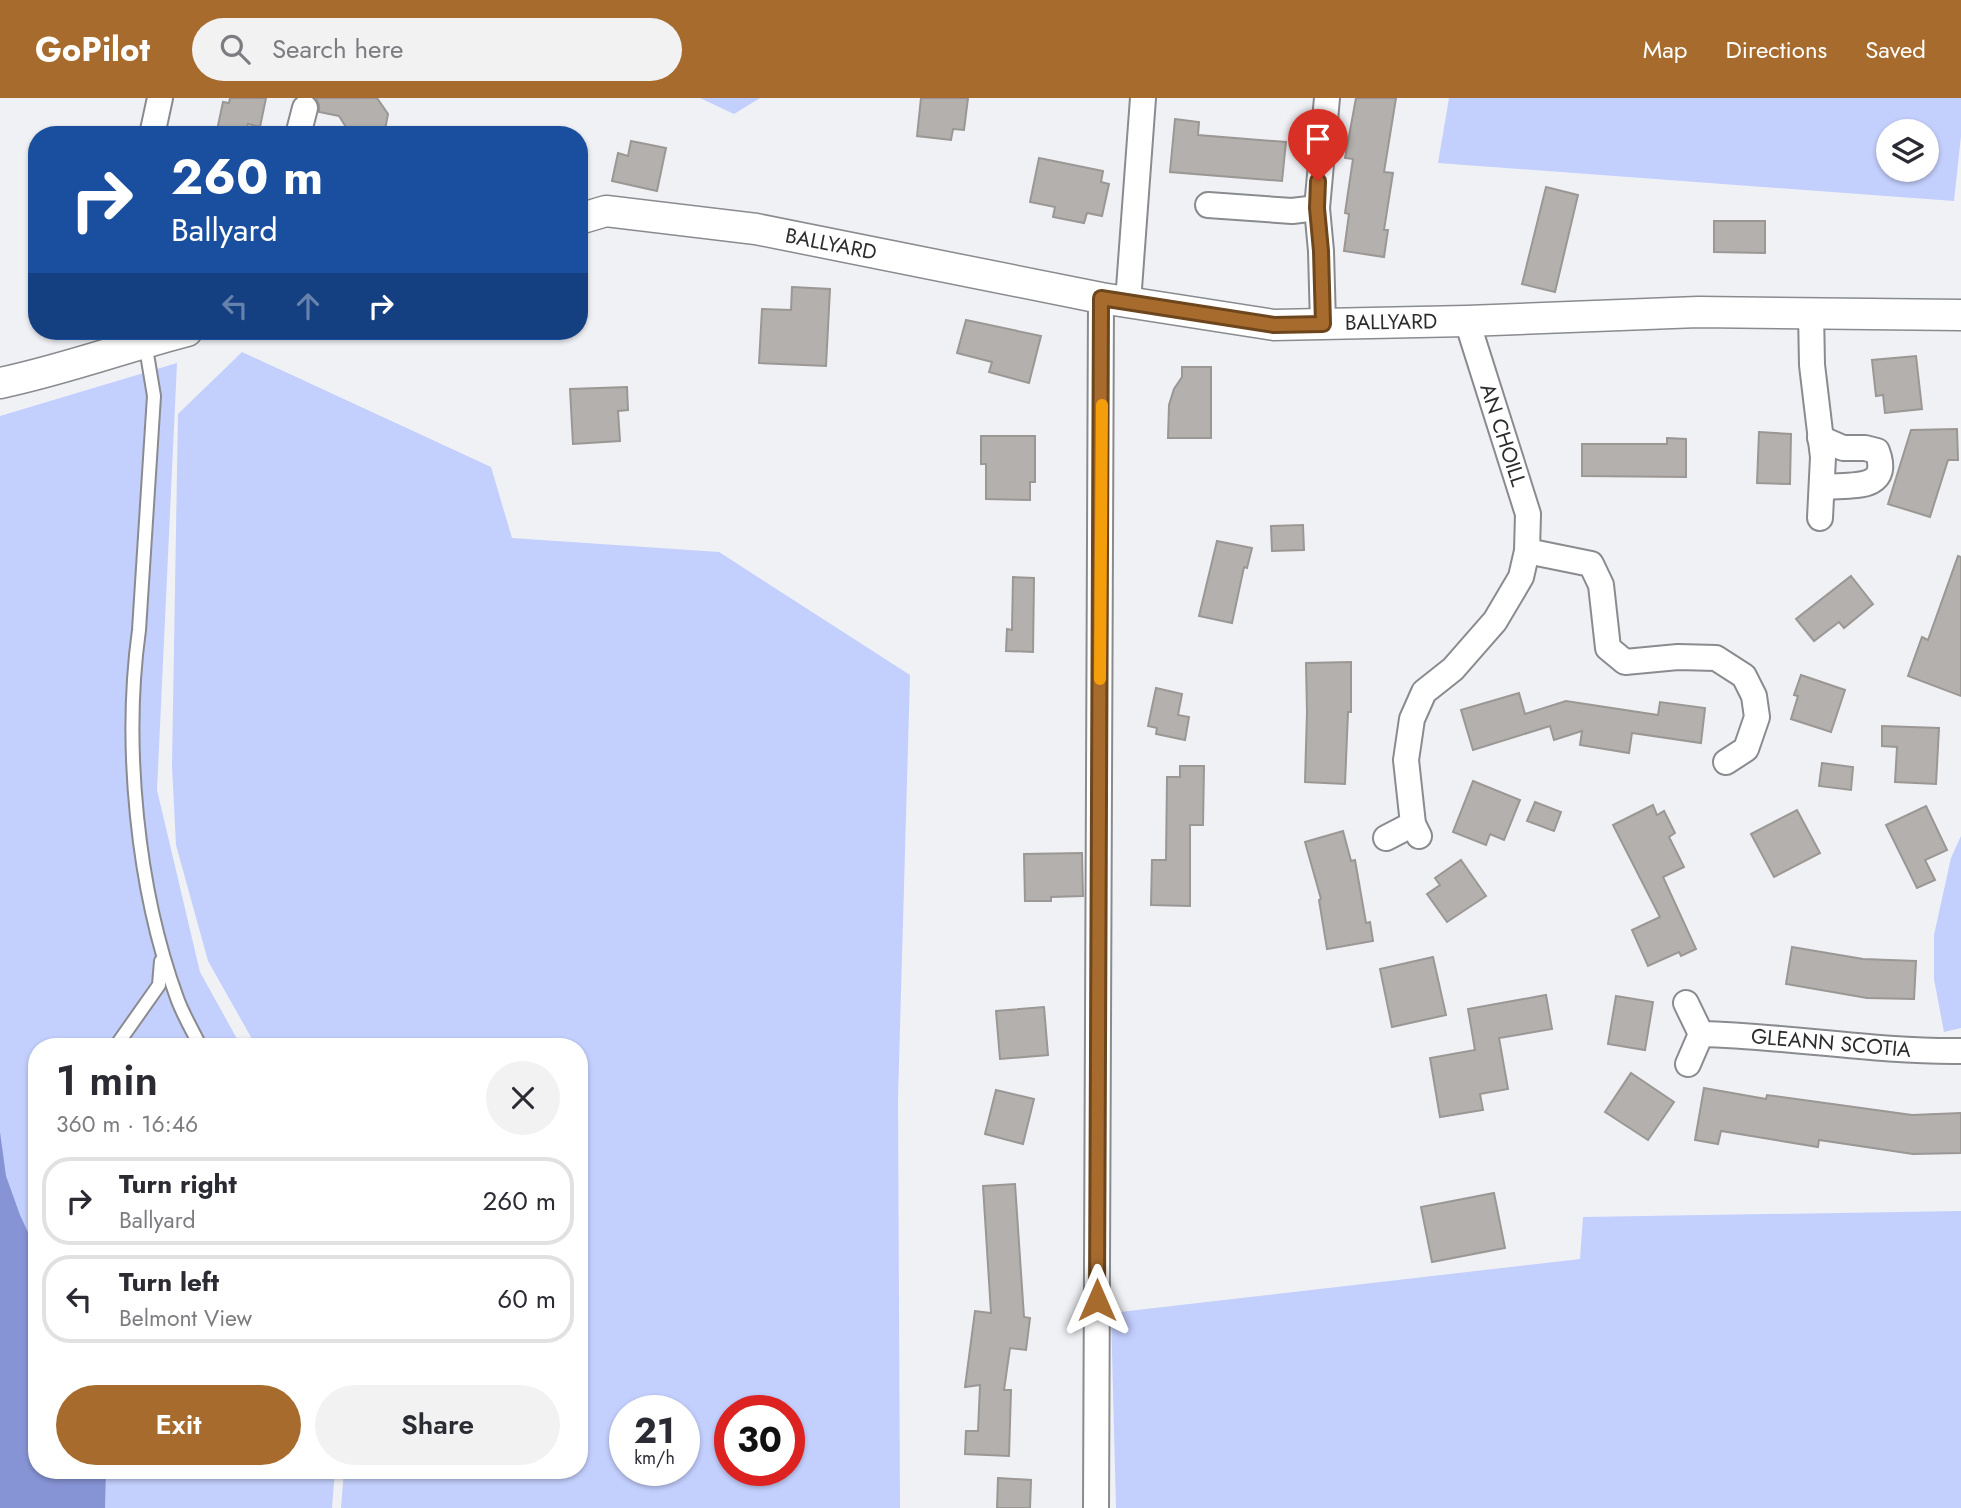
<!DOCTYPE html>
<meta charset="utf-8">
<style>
:root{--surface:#fff;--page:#f2f2f3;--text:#2b2b33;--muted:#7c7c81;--line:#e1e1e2;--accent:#a76c2d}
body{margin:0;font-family:Jost,sans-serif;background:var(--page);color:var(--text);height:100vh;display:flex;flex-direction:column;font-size:26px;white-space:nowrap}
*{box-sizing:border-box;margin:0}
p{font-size:23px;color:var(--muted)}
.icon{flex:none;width:38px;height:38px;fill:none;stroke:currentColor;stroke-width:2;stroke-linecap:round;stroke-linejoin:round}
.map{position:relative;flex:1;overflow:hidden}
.details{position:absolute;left:28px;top:940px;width:560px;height:441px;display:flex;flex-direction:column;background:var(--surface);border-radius:28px;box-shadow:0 2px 5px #0004}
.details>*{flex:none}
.top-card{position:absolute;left:28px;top:28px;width:560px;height:214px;border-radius:28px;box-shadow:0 2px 5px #0004;background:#1a4fa0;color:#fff;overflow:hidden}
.tools{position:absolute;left:1876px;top:21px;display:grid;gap:14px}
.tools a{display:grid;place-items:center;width:63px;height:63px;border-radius:50%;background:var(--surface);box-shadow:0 2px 5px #0004;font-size:35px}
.speed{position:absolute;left:609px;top:1297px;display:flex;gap:14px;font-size:35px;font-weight:700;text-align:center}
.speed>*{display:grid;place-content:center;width:91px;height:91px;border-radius:50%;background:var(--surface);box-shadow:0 2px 5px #0004;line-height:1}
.speed small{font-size:18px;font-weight:400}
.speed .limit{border:10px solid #d22;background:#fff;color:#111}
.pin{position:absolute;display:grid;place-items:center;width:60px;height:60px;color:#fff;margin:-72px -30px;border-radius:50% 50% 50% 0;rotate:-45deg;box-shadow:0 0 7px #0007}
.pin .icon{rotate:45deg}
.me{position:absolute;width:77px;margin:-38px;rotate:0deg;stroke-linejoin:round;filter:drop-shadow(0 0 5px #0008)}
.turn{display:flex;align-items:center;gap:24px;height:147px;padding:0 28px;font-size:32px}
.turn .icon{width:91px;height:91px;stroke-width:2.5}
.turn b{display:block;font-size:49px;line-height:60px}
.lanes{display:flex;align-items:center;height:66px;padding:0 28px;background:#0003;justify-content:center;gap:35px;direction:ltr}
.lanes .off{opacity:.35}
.round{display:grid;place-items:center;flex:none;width:74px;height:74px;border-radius:37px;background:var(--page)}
.overview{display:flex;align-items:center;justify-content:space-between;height:119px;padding:0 28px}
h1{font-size:42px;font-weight:600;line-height:52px}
.primary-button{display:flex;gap:14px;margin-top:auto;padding:14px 28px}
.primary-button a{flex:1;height:80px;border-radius:42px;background:var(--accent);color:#fff;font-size:28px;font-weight:600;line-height:80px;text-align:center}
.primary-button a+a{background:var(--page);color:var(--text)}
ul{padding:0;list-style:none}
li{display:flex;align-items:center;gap:21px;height:88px;margin:0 14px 10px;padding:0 14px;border:4px solid var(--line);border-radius:28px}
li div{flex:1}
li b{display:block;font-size:26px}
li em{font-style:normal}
header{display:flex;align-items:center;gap:42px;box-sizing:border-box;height:98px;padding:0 35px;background:var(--accent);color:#fff}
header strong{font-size:33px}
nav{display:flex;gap:38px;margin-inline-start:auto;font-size:24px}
.search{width:490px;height:63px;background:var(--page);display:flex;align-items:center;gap:18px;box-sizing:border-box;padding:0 24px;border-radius:38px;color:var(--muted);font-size:26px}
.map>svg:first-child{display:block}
.green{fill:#c3cffd;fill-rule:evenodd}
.water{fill:#8694d5}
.building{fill:#b4b0ad;stroke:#9a9794;stroke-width:2}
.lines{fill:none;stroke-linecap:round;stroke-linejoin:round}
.service-casing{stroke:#8a8b8f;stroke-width:16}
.minor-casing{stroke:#8a8b8f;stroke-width:28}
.tertiary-casing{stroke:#8a8b8f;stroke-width:33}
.service{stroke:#fff;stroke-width:12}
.minor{stroke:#fff;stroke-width:24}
.tertiary{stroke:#fff;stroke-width:30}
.route-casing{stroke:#6d461d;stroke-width:18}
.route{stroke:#a76c2d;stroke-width:12}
.slow{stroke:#f59e0b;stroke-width:12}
.labels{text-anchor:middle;stroke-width:5;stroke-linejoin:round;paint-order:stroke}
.street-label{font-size:21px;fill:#2c2c2e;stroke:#fff}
</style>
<header>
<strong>GoPilot</strong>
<div class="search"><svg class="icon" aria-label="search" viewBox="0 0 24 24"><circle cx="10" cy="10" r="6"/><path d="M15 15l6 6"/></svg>Search here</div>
<nav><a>Map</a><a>Directions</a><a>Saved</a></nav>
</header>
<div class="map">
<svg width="1961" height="1410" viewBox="0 0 1961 1410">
<rect width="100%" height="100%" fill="#f0f1f5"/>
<g class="green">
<path d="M 700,0 L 760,0 L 734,16 Z"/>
<path d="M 1449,0 L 1961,0 L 1961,38 L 1954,103 L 1438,65 ZM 1888,33 L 1927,33 L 1927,72 L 1888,72 Z"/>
<path d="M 242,254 L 491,369 L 512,440 L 719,454 L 910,577 L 898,1000 L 900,1410 L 341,1410 L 344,1372 L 579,1372 L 579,948 L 256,948 L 208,863 L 176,747 L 172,668 L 178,316 ZM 625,1312 L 684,1312 L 684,1372 L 625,1372 ZM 730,1312 L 789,1312 L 789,1372 L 730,1372 Z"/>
<path d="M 177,265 L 157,692 L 200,874 L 241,948 L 37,948 L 37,1372 L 335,1372 L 332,1410 L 0,1410 L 0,318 Z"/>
<path d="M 1961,738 L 1961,930 L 1944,934 L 1934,881 L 1934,837 L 1951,760 Z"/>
<path d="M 1961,1113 L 1961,1410 L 1116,1410 L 1111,1215 L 1580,1161 L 1583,1119 Z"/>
</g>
<path class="water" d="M 0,1034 L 6,1078 L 20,1117 L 37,1154 L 37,1372 L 106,1372 L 105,1410 L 0,1410 Z"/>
<g class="building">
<path d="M 230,0 L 266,0 L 260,29 L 248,26 L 245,37 L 216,37 L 223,4 L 229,5 Z"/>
<path d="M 316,0 L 377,0 L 388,16 L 384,37 L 351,37 L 339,18 L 319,14 L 319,7 Z"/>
<path d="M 921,0 L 968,0 L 964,32 L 953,31 L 951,42 L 917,38 Z"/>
<path d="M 1356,0 L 1396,0 L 1384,74 L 1393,75 L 1384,132 L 1388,132 L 1384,159 L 1344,153 L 1349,116 L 1345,115 L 1353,61 L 1345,60 Z"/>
<path d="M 1175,21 L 1199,24 L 1198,37 L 1286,44 L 1282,83 L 1170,74 Z"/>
<path d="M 631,43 L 666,50 L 657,93 L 612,83 L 618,55 L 628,58 Z"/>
<path d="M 1039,60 L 1103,73 L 1101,84 L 1109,86 L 1102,118 L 1087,115 L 1084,125 L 1053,119 L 1055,109 L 1030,104 Z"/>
<path d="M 1546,89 L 1578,97 L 1555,194 L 1522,186 Z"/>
<path d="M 1714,123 L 1765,123 L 1765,155 L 1714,154 Z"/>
<path d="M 792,189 L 830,191 L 826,268 L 759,265 L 762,211 L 791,212 Z"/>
<path d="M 966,222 L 1041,238 L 1029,285 L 989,274 L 992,264 L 957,255 Z"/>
<path d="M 1916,258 L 1922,311 L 1885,315 L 1883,297 L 1876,298 L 1872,262 Z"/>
<path d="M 1182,269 L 1211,269 L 1211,340 L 1168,340 L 1169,307 L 1174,291 L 1182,279 Z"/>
<path d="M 627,289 L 628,312 L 618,313 L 620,343 L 573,346 L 570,291 Z"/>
<path d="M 1957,331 L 1958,362 L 1948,362 L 1930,419 L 1888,406 L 1911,332 Z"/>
<path d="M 1759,334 L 1791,336 L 1790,386 L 1757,385 Z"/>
<path d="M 981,338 L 1035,338 L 1035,384 L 1030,384 L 1030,402 L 986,401 L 986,366 L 981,366 Z"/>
<path d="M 1667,340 L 1686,341 L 1686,379 L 1582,378 L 1582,346 L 1667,346 Z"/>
<path d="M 1303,427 L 1304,452 L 1272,453 L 1271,428 Z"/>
<path d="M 1217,443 L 1252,450 L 1247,470 L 1244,469 L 1232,525 L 1199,518 Z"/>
<path d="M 1958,458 L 1961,459 L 1961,598 L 1908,578 L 1922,539 L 1928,542 Z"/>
<path d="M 1851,478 L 1873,506 L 1844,530 L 1839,524 L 1814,543 L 1796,521 Z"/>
<path d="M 1013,479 L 1034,480 L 1033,554 L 1006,553 L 1007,531 L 1012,532 Z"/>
<path d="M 1351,564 L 1351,614 L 1348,614 L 1345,686 L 1305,684 L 1307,614 L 1306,565 Z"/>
<path d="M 1801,577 L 1845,592 L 1831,634 L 1791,621 L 1798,598 L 1794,597 Z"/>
<path d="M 1156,590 L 1182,596 L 1178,617 L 1189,619 L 1185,642 L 1156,636 L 1157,630 L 1148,628 Z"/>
<path d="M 1519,595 L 1525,616 L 1566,603 L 1658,617 L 1660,604 L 1705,610 L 1701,645 L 1632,635 L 1629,655 L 1580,647 L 1582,633 L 1554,642 L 1550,628 L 1473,652 L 1461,612 Z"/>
<path d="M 1882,628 L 1939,630 L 1936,686 L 1895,684 L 1897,649 L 1882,648 Z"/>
<path d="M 1822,665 L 1853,669 L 1851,692 L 1819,688 Z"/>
<path d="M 1180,668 L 1204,668 L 1203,727 L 1190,727 L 1190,808 L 1151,807 L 1152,762 L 1166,762 L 1167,679 L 1180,679 Z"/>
<path d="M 1473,683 L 1520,702 L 1504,742 L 1490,736 L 1486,747 L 1453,734 Z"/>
<path d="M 1535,704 L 1561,714 L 1554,733 L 1527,723 Z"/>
<path d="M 1653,707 L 1657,717 L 1664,713 L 1675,735 L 1669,739 L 1684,769 L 1663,779 L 1696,851 L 1681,858 L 1679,854 L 1648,868 L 1632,832 L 1660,819 L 1613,727 Z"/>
<path d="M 1926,708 L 1947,752 L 1925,762 L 1935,782 L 1917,790 L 1886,727 Z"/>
<path d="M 1797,712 L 1820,755 L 1774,779 L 1751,736 Z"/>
<path d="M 1343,733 L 1351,763 L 1355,762 L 1366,825 L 1370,824 L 1373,843 L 1327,851 L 1319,802 L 1321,801 L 1305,744 Z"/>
<path d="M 1082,755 L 1083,798 L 1051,799 L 1051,803 L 1025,803 L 1024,756 Z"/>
<path d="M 1461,762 L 1486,798 L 1447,824 L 1427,796 L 1440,787 L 1435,780 Z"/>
<path d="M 1792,849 L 1863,861 L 1916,863 L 1914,901 L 1867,900 L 1786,886 Z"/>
<path d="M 1433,859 L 1446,917 L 1392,929 L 1380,871 Z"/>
<path d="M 1546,897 L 1552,931 L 1499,940 L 1508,991 L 1480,996 L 1483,1012 L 1440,1019 L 1430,960 L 1475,952 L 1468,911 Z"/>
<path d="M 1616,898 L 1653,904 L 1645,952 L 1608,946 Z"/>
<path d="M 1044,909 L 1048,957 L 1000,961 L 996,913 Z"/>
<path d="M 1631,975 L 1674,1004 L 1648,1042 L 1605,1014 Z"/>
<path d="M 1704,990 L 1766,1001 L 1767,997 L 1912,1017 L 1961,1015 L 1961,1055 L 1913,1056 L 1819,1042 L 1818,1049 L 1721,1033 L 1718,1046 L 1695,1042 Z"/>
<path d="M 996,992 L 1034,1001 L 1023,1046 L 985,1036 Z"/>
<path d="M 1015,1086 L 1024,1219 L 1030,1220 L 1026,1252 L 1010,1250 L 1004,1292 L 1011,1292 L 1009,1358 L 965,1356 L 966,1333 L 978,1333 L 980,1287 L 965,1289 L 975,1213 L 991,1215 L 983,1088 Z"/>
<path d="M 1494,1095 L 1505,1150 L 1432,1164 L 1421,1109 Z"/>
<path d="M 998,1380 L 1031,1382 L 1030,1410 L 997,1410 Z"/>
</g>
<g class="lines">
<g class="service-casing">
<g id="service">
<path d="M 145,244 L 154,298 L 139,532 C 123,647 137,791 177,900 C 183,917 193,933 200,948"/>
<path d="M 116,948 L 159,887 L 161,863"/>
</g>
</g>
<g class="minor-casing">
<g id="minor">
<path d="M 152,37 L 160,0"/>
<path d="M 298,37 L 305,10"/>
<path d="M 1208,107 L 1292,113 L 1317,110"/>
<path d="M 1128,204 L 1143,0"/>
<path d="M 1811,215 L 1812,267 L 1823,359 L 1820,420"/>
<path d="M 1323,226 L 1321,153 L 1317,110 L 1327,0"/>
<path d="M 1820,340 L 1843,350 L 1865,350 L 1877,353 C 1893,395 1847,386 1822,389"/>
<path d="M 1527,453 L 1591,466 L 1601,487 L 1608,550 L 1625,564 L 1678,559 L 1716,560 L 1744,578 L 1754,598 L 1757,619 L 1746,651 L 1726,664"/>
<path d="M 1419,738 L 1413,726 L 1406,662 L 1412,621 L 1424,594 L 1453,571 L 1495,523 L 1521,479 L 1527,453 L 1528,416 L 1467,223"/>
<path d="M 1386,740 L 1413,726"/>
<path d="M 1686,905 L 1701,936 L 1688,966"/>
<path d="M 1701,936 C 1788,938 1874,954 1961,953"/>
<path d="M 1096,1410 L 1101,200"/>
</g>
</g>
<g class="tertiary-casing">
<g id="tertiary">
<path d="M 579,121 L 606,113 L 756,131 L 1101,200 L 1274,227 L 1467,223 L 1698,214 L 1961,217"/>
<path d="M 0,285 C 63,272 125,249 187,233"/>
</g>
</g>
<use href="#service" class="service"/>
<use href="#minor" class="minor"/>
<use href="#tertiary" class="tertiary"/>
</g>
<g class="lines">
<g class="route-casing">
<path id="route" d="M 1097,1202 L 1101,200 L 1274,227 L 1323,226 L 1321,153 L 1317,110 L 1318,83"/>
</g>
<use href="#route" class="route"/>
<path class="slow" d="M 1100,581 L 1102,307"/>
</g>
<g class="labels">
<g class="street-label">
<text transform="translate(831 146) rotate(11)" y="7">BALLYARD</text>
<text transform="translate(1391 224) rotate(-1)" y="7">BALLYARD</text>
<text transform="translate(1503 337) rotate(72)" y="7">AN CHOILL</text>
<text transform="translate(1831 945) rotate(5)" y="7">GLEANN SCOTIA</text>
</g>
</g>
</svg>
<div class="tools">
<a><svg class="icon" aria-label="layers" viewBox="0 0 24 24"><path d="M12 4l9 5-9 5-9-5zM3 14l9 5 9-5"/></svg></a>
</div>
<div class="speed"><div>21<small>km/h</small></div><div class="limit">30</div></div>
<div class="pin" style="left:1318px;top:83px;background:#d93025"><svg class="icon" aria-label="arrive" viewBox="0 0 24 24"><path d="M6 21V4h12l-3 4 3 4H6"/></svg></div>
<svg class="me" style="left:1097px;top:1202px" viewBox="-20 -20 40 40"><path d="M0-17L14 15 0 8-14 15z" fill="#a76c2d" stroke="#fff" stroke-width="4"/></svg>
<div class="top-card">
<div class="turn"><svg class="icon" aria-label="right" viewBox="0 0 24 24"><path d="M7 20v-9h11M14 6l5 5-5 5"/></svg><div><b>260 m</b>Ballyard</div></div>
<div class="lanes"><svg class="icon off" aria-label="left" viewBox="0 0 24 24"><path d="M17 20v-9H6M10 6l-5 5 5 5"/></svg><svg class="icon off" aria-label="ahead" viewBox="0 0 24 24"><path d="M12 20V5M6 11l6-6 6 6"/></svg><svg class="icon" aria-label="right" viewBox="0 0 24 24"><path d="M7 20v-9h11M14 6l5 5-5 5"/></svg></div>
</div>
<section class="details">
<div class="overview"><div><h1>1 min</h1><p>360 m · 16:46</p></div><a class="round"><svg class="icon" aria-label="close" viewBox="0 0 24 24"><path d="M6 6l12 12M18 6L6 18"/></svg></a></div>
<ul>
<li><svg class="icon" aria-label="right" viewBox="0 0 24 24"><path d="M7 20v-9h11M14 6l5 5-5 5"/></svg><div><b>Turn right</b><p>Ballyard</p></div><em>260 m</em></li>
<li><svg class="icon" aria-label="left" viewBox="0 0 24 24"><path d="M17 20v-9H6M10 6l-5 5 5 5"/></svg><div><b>Turn left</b><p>Belmont View</p></div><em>60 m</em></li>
</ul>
<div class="primary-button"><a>Exit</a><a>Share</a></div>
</section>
</div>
